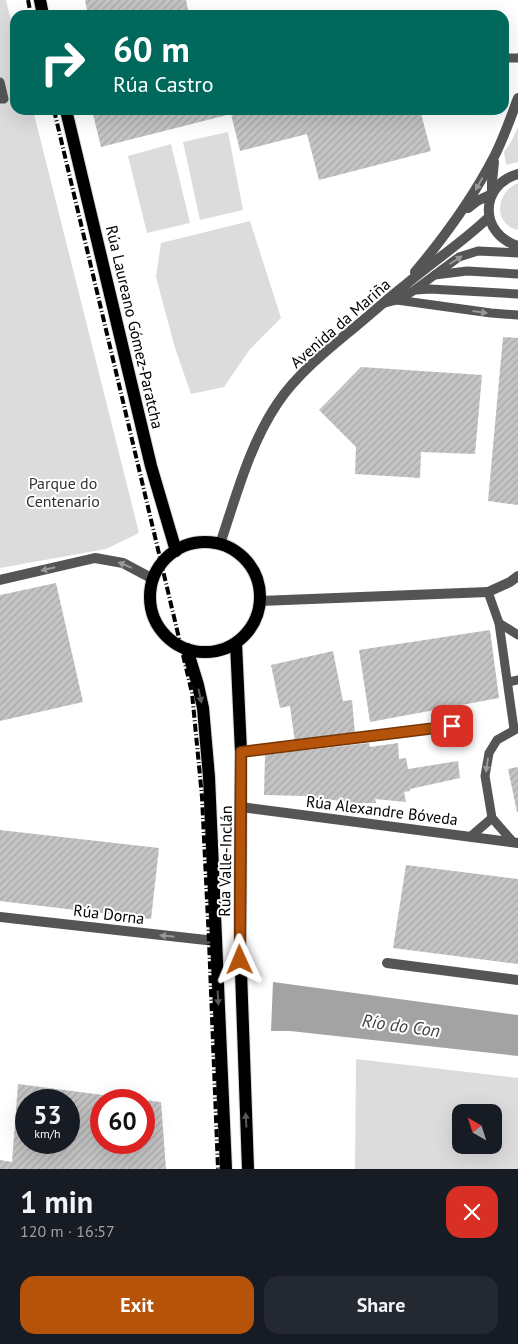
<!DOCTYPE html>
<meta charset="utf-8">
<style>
:root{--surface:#171b24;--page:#242831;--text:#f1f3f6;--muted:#9ea1a6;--accent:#b45309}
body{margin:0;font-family:"PT Sans",sans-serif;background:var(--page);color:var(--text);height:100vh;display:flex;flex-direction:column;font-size:19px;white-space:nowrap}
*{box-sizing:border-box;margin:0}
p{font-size:16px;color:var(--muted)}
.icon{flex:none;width:28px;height:28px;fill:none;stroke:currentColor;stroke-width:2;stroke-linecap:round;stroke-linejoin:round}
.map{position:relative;height:1169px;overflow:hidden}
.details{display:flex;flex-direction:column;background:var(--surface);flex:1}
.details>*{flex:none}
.top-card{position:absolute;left:10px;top:10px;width:499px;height:105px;border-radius:15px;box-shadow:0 5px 20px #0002;background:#00695c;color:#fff;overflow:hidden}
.needle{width:32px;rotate:321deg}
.buttons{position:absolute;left:452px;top:1104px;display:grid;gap:10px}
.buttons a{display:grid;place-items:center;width:50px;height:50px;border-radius:10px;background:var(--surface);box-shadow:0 5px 20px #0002;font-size:25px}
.speed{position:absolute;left:15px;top:1089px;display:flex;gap:10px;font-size:25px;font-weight:700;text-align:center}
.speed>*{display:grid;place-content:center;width:65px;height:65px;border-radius:50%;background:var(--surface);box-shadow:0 5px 20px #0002;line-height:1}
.speed small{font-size:12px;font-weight:400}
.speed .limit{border:8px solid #d22;background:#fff;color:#111}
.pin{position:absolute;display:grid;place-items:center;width:42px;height:42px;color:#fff;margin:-21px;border-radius:10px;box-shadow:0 2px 8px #0006}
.me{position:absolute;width:55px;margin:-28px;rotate:359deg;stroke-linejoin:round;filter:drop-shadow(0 0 4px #0008)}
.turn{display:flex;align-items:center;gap:18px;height:105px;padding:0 20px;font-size:22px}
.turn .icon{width:65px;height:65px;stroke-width:2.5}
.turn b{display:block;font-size:35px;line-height:42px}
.round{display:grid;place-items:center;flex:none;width:52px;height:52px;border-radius:15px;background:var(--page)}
.head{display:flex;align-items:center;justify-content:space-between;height:85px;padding:0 20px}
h1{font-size:30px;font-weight:700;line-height:38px}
.action{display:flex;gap:10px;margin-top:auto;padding:10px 20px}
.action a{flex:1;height:58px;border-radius:15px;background:var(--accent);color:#fff;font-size:20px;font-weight:700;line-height:58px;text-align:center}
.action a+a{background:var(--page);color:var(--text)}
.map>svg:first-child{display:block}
.green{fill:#dcdcdc;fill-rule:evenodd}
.water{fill:#a3a3a3}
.building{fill:url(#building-hatch);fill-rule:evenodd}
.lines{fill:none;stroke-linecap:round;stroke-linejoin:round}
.primary-casing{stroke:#dbdbdb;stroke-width:14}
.service{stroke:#555;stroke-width:9}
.pedestrian{stroke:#555;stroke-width:10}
.minor{stroke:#555;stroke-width:10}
.tertiary{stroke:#555;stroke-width:10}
.primary{stroke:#000;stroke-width:12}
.rail{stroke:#000;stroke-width:4;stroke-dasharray:8 2.5 1 2.5;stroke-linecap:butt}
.oneway{fill:#999}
.oneway2{fill:#595959}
.route-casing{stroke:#753606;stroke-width:12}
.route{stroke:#b45309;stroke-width:9}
.labels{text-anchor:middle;stroke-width:4;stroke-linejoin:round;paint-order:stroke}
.street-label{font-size:16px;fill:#000;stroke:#fff}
.park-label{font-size:16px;fill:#333;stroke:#fff}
.water-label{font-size:18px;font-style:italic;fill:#444;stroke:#fff}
</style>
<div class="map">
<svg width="518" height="1169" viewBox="0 0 518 1169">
<defs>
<pattern id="building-hatch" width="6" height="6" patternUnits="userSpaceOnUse" patternTransform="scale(1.25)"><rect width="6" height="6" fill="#c4c4c4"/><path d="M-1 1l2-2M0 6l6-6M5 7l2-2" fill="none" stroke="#a7a7a7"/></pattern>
</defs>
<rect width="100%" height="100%" fill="#fff"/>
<g class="green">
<path d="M 0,0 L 6,0 L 15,37 L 15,110 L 33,110 L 139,533 L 106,549 L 0,568 Z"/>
<path d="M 518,127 L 518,162 L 506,165 L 504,152 L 511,142 Z"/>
<path d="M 228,132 L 243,210 L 200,220 L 183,142 Z"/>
<path d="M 171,144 L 190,223 L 147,233 L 128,156 Z"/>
<path d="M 518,183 L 518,230 C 492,224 496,192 518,183 Z"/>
<path d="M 250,221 L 281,318 L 250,349 L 224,387 L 191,394 L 175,348 L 156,277 L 161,243 Z"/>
<path d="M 356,1059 L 518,1078 L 518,1169 L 355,1169 ZM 494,1112 L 494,1145 L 461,1145 L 461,1112 Z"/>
</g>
<path class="water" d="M 273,982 L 518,1015 L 518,1056 L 290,1031 L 271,1031 Z"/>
<g class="building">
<path d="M 85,0 L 186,0 L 189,15 L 88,15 Z"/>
<path d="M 92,110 L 420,110 L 431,151 L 319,180 L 307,134 L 240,151 L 231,114 L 101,147 Z"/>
<path d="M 503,337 L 518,338 L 518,505 L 488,501 Z"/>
<path d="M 361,367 L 482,375 L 475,454 L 421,452 L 420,478 L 355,474 L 356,447 L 319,410 Z"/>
<path d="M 56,583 L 83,702 L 0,721 L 0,595 Z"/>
<path d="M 490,630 L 499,698 L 370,722 L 359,650 Z"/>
<path d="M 333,651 L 343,701 L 352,700 L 355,734 L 295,743 L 290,706 L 280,708 L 271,665 Z"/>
<path d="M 369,743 L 370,747 L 398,743 L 399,759 L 406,758 L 408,769 L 458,761 L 460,778 L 410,789 L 410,791 L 404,792 L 406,802 L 375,799 L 376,803 L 355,803 L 305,796 L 264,795 L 265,755 Z"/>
<path d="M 518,767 L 518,812 L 517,812 L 508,769 Z"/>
<path d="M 0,830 L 159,848 L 151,919 L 0,901 Z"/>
<path d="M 406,865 L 518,879 L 518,964 L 393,948 Z"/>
<path d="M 18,1084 L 134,1099 L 101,1100 L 101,1142 L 144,1142 L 144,1100 L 161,1102 L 166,1169 L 0,1169 L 0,1160 L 12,1162 ZM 26,1100 L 69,1100 L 69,1142 L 26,1142 Z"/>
</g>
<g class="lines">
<g class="primary-casing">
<g id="primary">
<path d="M 40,0 L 43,15"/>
<path d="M 66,110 L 151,466 L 176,551"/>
<circle cx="205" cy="597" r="55"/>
<path d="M 236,643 L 241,752 L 240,943 L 248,1169"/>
<path d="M 187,649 L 198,685 L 203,708 L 209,777 L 226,1169"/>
</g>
</g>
<g class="service">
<path d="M 504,58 L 518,58"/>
<path d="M 0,82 L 4,99 L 0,99"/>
<path d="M 435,275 L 467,271 L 518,274"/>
<path d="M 416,290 L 430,289 L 518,294"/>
<path d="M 397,300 L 491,313 L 518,315"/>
<path d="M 385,303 L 397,300 L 413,291 L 459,257 L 478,251 L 518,253"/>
<path d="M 488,592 L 499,623 L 514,729"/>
<path d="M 499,623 L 518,635"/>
<path d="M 508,682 L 518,680"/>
<path d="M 241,752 L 452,726"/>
<path d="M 470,837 L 492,818"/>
<path d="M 513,842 L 492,818 L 485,776 L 489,753 L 497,740 L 518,728"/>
</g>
<g class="pedestrian">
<path d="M 488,592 L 510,582 L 518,576"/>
<path d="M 387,963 L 518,980"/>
</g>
<g class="minor">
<path d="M 0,580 L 95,558 L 123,563 L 153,579"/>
<path d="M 241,807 L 518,843"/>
<path d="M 0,917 L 215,941"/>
</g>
<g class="tertiary">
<path d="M 518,174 C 479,185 479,234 518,246"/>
<path d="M 468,208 L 477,201 L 492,194 L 492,182 L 494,162"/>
<path d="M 415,272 C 446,235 473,198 495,155 C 504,137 511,117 518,98"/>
<path d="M 220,544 C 236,497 249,446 277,404 C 295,376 329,348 355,327 C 371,314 387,299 404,286 C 432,262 463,242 489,217"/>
<path d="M 260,601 L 488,592"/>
</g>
<use href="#primary" class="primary"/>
<g class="rail">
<path d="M 28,0 L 31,15"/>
<path d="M 54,110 L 192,693 L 202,797 L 209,941 L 218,1169"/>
</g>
</g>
<defs><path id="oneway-solid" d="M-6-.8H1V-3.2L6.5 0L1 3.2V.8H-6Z" transform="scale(1.25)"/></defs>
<g class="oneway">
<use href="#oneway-solid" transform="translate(479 184) rotate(119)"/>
<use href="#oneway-solid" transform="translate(456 260) rotate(-33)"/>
<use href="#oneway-solid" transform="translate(480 312) rotate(8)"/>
<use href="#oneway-solid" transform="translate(125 565) rotate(-158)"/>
<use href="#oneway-solid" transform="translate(48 569) rotate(167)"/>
<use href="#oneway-solid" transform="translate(487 765) rotate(98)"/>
<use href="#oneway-solid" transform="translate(167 936) rotate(-174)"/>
</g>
<g class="oneway2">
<use href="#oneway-solid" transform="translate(200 696) rotate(78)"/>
<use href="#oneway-solid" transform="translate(218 998) rotate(87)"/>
<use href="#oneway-solid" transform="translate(246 1120) rotate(-93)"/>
</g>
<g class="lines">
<g class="route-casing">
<path id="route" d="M 240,960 L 241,752 L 452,726"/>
</g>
<use href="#route" class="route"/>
</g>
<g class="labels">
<g class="street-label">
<text transform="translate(340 323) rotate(-41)" y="6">Avenida da Mariña</text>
<text transform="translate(135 327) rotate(77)" y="6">Rúa Laureano Gómez-Paratcha</text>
<text transform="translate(382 810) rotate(7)" y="6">Rúa Alexandre Bóveda</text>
<text transform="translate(225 861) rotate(-89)" y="6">Rúa Valle-Inclán</text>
<text transform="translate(109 914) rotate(7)" y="6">Rúa Dorna</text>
</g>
<g class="park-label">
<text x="63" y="489">Parque do<tspan x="63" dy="18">Centenario</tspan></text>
</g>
<g class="water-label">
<text transform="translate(401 1026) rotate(8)" y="6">Río do Con</text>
</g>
</g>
</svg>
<div class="buttons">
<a><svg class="needle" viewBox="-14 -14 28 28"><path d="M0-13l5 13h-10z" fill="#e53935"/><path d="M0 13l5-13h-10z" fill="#9ea1a6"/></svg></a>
</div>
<div class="speed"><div>53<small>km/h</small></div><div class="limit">60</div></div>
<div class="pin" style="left:452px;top:726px;background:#d93025"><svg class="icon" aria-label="arrive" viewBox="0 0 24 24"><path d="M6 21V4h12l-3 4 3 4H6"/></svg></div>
<svg class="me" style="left:240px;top:960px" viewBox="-20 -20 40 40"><path d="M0-17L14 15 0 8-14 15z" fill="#b45309" stroke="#fff" stroke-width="4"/></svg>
<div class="top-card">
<div class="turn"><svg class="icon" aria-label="right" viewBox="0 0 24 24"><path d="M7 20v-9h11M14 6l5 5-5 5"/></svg><div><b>60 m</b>Rúa Castro</div></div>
</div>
</div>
<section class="details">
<div class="head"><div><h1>1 min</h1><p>120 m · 16:57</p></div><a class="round" style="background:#d93025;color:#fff"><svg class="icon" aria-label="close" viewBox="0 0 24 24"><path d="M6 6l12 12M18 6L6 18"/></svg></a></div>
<div class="action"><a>Exit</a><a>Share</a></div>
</section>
